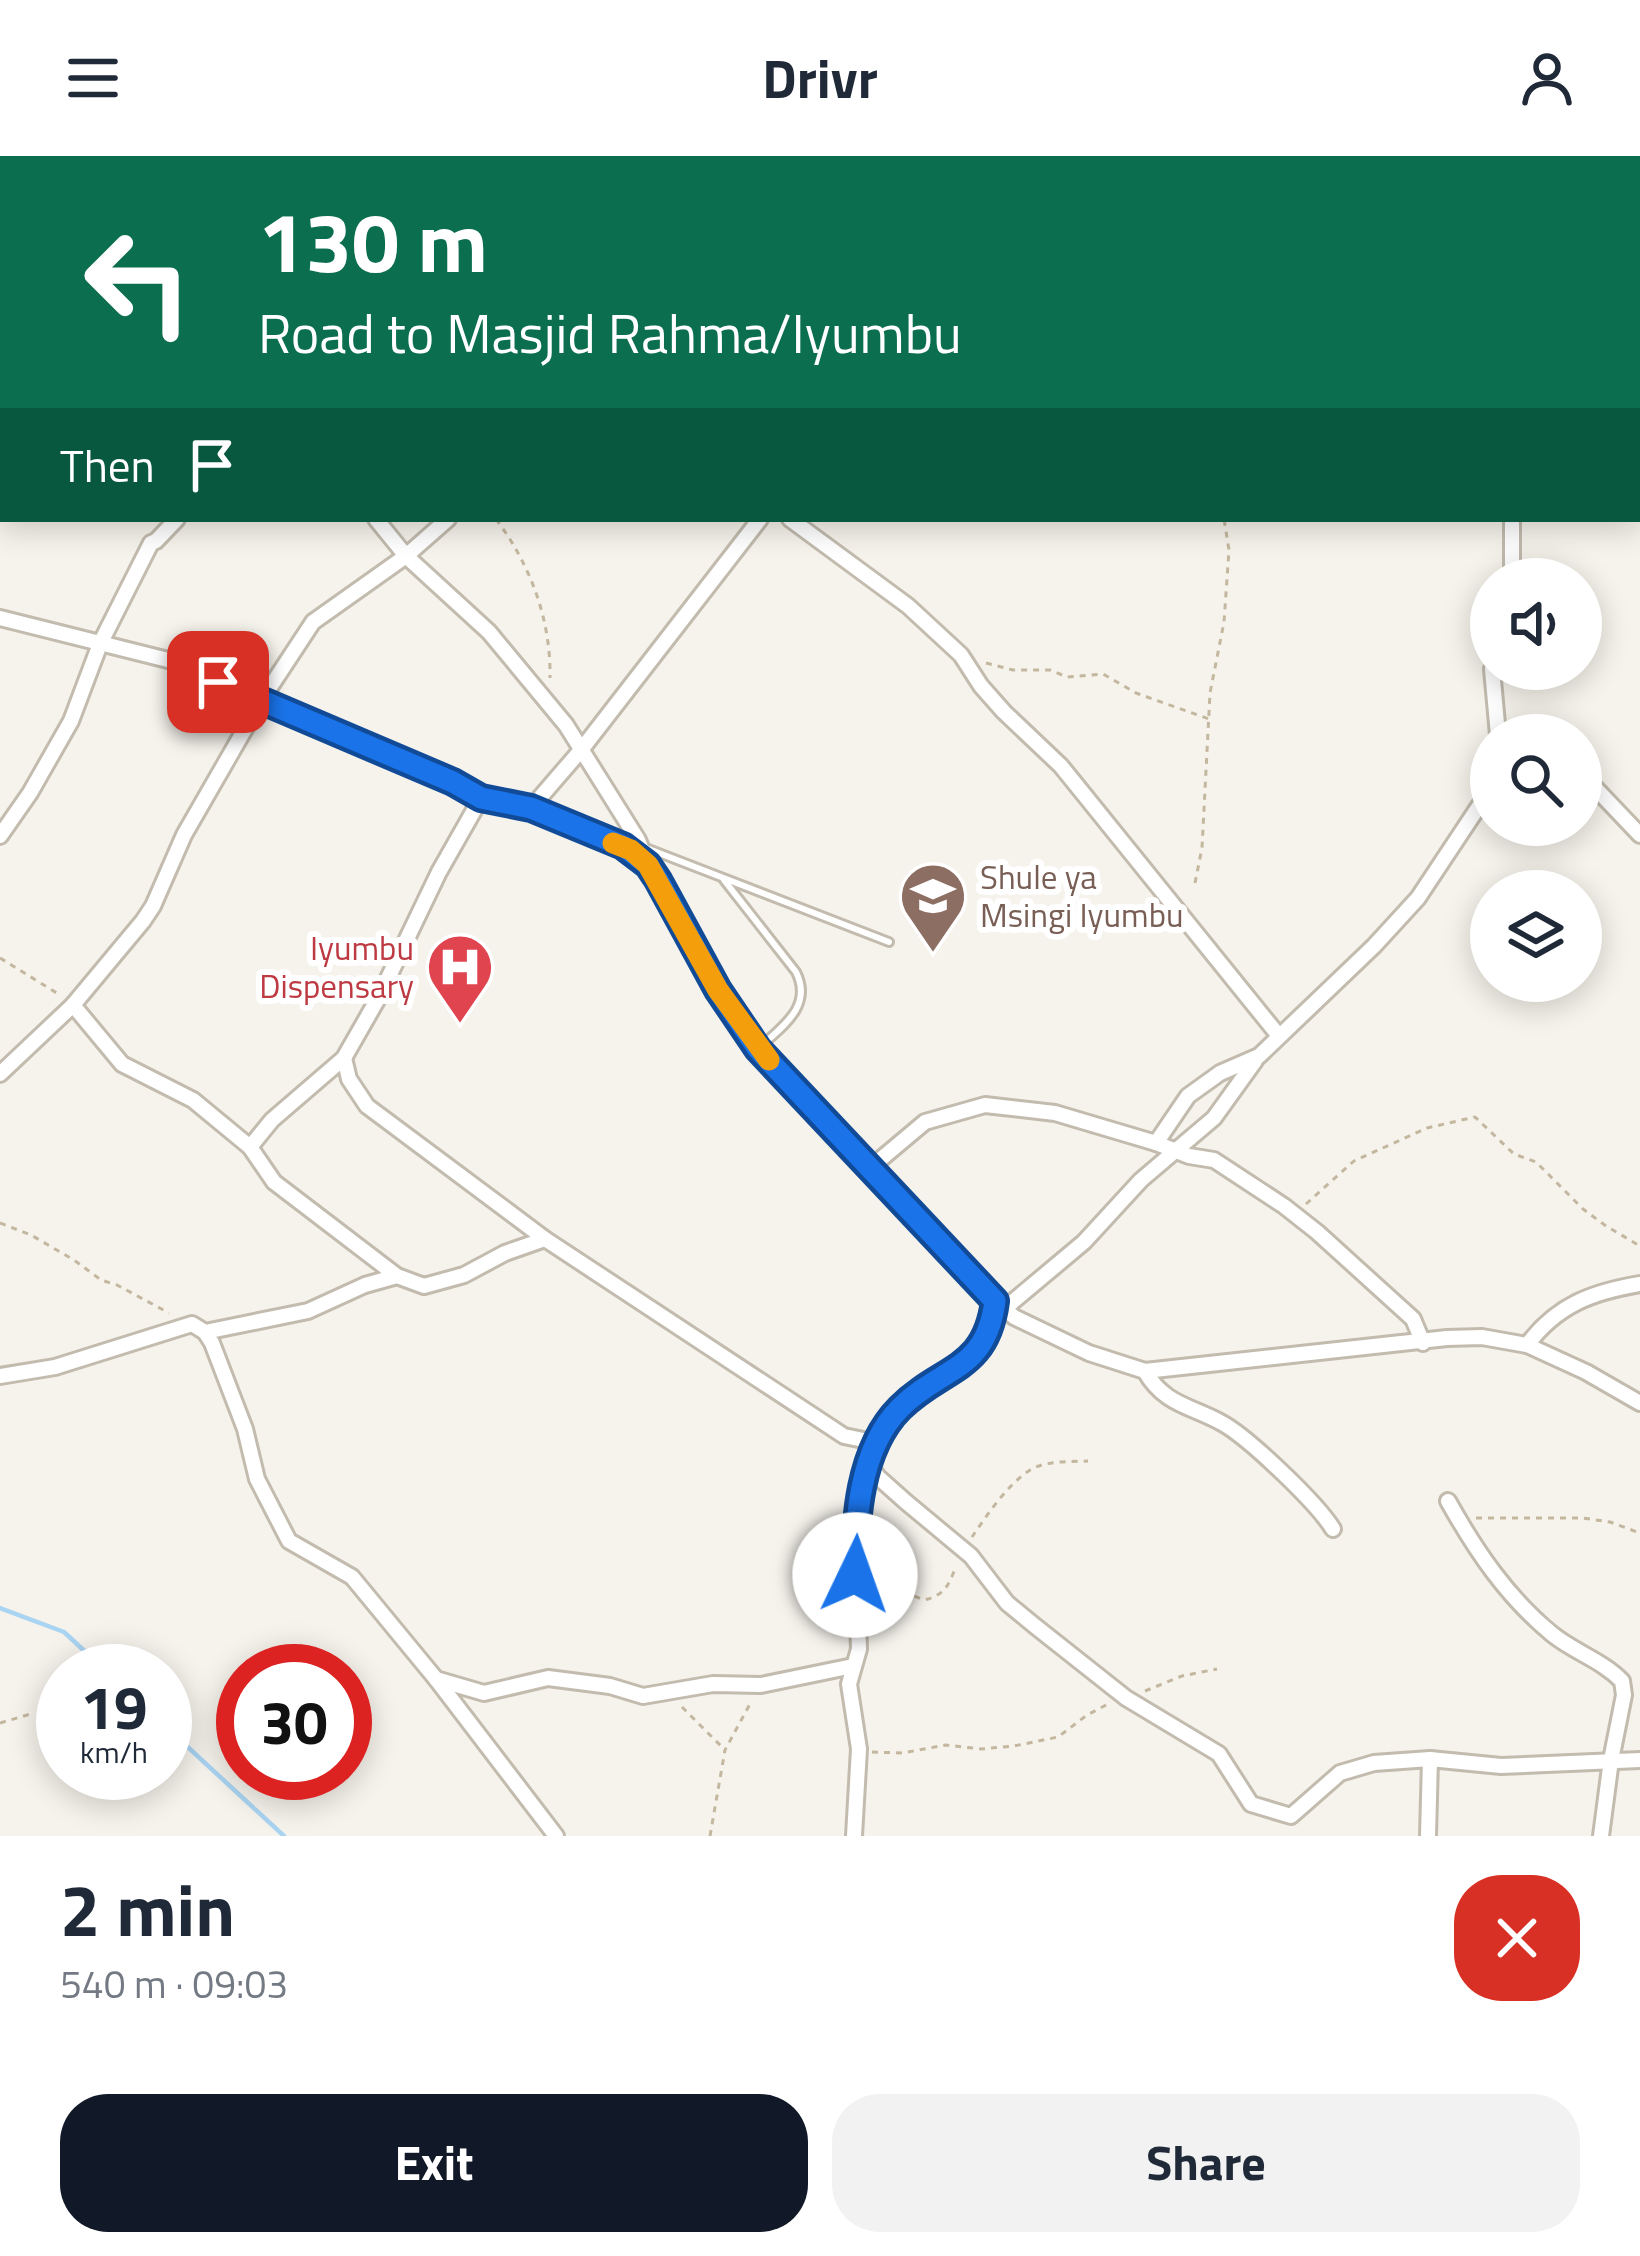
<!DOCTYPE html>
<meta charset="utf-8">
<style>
:root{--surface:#fff;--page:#f2f2f3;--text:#1f2937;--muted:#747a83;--accent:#111827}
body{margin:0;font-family:"Titillium Web",sans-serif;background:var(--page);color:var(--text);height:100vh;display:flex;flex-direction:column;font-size:45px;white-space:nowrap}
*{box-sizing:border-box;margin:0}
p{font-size:39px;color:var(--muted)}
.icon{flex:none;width:66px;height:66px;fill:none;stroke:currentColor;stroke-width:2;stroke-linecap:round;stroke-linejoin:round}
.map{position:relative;height:1680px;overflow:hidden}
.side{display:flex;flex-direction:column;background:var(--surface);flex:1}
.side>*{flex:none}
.hud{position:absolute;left:0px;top:0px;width:1641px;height:366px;box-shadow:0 6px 30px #0003;background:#0b6e4f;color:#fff;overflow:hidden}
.tools{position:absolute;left:1470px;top:402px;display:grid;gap:24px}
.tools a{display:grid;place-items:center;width:132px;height:132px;border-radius:50%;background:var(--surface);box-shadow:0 6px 30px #0003;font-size:60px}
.speed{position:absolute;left:36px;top:1488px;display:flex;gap:24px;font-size:60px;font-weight:700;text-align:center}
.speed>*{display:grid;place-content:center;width:156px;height:156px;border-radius:50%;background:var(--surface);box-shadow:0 6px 30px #0003;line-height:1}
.speed small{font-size:30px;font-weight:400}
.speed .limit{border:18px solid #d22;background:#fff;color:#111}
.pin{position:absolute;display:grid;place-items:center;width:102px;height:102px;color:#fff;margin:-51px;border-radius:24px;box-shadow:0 6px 18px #0006}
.me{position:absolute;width:132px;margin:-66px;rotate:3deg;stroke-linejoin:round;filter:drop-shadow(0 0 9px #0008)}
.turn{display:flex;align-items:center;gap:42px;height:252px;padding:0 60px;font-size:54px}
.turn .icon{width:156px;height:156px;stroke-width:2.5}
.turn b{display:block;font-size:84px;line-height:102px}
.then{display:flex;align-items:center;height:114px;padding:0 60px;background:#0003;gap:24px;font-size:45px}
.round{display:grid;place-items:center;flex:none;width:126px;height:126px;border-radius:48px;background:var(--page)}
.overview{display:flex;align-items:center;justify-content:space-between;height:204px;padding:0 60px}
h1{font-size:72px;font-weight:700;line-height:90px}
.cta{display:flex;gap:24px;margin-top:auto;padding:24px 60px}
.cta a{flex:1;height:138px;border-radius:48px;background:var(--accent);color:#fff;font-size:48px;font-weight:700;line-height:138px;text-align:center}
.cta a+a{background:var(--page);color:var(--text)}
header{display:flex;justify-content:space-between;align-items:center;height:156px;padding:0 60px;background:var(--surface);font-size:54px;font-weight:700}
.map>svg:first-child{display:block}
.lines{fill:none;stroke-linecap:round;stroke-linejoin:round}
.stream{stroke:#a9d4f2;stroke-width:4.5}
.lane-casing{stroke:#c2bbae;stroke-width:12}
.street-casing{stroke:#c2bbae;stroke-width:20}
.path{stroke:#c4b79f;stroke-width:3;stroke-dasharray:6 6;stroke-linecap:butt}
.lane{stroke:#fff;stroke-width:6}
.street{stroke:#fff;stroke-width:14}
.route-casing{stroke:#114b97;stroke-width:30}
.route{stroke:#1a73e8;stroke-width:21}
.slow{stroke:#f59e0b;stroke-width:21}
.labels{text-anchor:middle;stroke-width:12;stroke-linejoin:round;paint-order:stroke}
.education-label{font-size:33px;fill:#785e54;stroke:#fff;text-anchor:start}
.health-label{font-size:33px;fill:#be3a42;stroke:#fff;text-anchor:end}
</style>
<header><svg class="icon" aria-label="menu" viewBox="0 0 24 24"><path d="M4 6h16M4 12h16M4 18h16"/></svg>Drivr<svg class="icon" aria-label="person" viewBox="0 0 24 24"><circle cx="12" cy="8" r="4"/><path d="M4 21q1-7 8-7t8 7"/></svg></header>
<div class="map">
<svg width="1640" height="1680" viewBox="0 0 1640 1680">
<rect width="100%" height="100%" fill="#f6f3ec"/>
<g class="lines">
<g class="stream">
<path d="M 0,1452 L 64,1476 L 106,1515"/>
<path d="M 165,1570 L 284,1680"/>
</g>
<g class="lane-casing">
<g id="lane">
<path d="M 646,692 L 889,786"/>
<path d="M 724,724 L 796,816 C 813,850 783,870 760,891"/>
</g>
</g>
<g class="street-casing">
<g id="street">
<path d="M 98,0 L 100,3"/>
<path d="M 660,0 L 666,3"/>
<path d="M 1368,0 L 1370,3"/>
<path d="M 769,3 L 771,0"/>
<path d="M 998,3 L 1000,0"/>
<path d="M 0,48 L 3,51"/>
<path d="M 0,226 L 3,220"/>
<path d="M 376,363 L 406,400 L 489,476 L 566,569 L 638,684 L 648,709"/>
<path d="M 790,363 L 908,450 L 961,499 L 981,530 L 1004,556 L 1061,610 L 1279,880"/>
<path d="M 1512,363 L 1512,423"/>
<path d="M 0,462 L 176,506 L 453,626 L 481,642 L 531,652 L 623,690 L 648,709 L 658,724 L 718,834 L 758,893 L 995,1145 L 1014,1161 L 1089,1197 L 1145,1215 L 1447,1182 L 1482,1181 L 1527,1189 L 1586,1216 L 1640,1247"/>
<path d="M 1492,513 L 1498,579"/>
<path d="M 1581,617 L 1640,679"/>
<path d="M 531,652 L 581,594 L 760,363"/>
<path d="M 0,680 L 30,637 L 71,565 L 100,488 L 151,387 L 156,385 L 177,363"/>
<path d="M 73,849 L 122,908 L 193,944 L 250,991 L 274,1026 L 397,1120 L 424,1130 L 464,1119 L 505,1097 L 545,1083"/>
<path d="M 344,902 L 349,923 L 367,950 L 545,1083 L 844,1280 L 878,1287"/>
<path d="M 0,918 L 73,849 L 143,765 L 153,750 L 184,679 L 261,545 L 313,466 L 406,400 L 448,363"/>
<path d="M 1156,987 L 1188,940 L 1220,917 L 1259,900 L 1374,790 L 1418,742 L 1491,632"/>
<path d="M 250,991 L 272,964 L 344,902 L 380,839 L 439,716 L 481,642"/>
<path d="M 869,1013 L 925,966 L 985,949 L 1055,957 L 1156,987 L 1189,1000 L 1214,1004 L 1284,1050 L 1317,1076 L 1413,1163 L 1423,1187"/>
<path d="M 1004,1153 L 1084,1086 L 1141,1024 L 1214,962 L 1255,905"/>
<path d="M 205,1176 L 212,1187 L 245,1273 L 257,1323 L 289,1385 L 352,1421 L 436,1523 L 484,1537 L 548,1522 L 610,1530 L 643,1540 L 713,1528 L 761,1529 L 853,1510"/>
<path d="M 1527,1189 C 1557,1149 1592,1136 1640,1128"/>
<path d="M 1145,1215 C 1164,1249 1192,1250 1222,1267 C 1249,1282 1317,1347 1333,1373"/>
<path d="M 0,1220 L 55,1211 L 192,1168 L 205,1176 L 308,1155 L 365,1129 L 397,1120"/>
<path d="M 869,1308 L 878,1321 L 906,1346 L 971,1400 L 1007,1447 L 1035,1470 L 1126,1542 L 1219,1598 L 1251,1648 L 1291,1660 L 1340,1617 L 1374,1607 L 1430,1603 L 1501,1610 L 1640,1604"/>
<path d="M 1448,1345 C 1476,1395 1507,1441 1552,1478 C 1574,1496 1603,1505 1622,1525 L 1624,1539 L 1611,1604 L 1601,1680"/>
<path d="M 436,1523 L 556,1680"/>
<path d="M 854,1680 L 859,1593 L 849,1528 L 859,1493 L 855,1381 L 863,1319 L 886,1270 L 901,1251 L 970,1202 L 982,1188 L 992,1166 L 995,1145"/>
<path d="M 1428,1680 L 1430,1603"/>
</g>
</g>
<g class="path">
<path d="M 941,0 L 942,3"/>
<path d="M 288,3 L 290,0"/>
<path d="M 518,3 L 519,0"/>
<path d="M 750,3 L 752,0"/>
<path d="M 0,330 L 3,326"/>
<path d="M 496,363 C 531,410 551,464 550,522"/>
<path d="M 986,507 L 1013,514 L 1050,514 L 1067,521 L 1103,518 L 1136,537 L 1209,563"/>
<path d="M 1195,727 L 1202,692 L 1210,537 L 1224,466 L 1229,394 L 1224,363"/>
<path d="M 0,802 L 60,839"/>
<path d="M 1306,1048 L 1354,1005 L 1427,972 L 1475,961 L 1514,998 L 1536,1006 L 1583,1053 L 1606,1070 L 1640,1090"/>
<path d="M 0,1067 L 31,1079 L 74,1104 L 101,1124 L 117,1129 L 169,1157"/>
<path d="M 1476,1362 L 1583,1362 L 1610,1366 L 1640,1377"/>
<path d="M 972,1381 C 987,1359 1007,1329 1030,1314 C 1047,1304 1070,1306 1088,1305"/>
<path d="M 870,1422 L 924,1444 C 945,1439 949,1429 956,1410"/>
<path d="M 1145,1535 L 1182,1520 L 1217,1513"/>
<path d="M 682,1551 L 725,1594"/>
<path d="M 0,1567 L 34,1557"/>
<path d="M 872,1596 L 902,1597 L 946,1589 L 981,1593 L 1014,1590 L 1058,1581 L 1087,1559 L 1108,1548"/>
<path d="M 710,1680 L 725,1594 L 751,1546"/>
</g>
<use href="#lane" class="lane"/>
<use href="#street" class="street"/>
</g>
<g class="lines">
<g class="route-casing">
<path id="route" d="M 218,526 L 453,626 L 481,642 L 531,652 L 623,690 L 648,709 L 658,724 L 718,834 L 758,893 L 995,1145 C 986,1216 942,1210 900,1252 C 859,1293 855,1365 855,1419"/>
</g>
<use href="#route" class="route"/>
<path class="slow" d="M 613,687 L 631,694 L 648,709 L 718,834 L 769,904"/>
</g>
<defs>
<g id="school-pin" transform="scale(3.45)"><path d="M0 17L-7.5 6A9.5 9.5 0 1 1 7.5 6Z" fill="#8d6e63" stroke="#fff"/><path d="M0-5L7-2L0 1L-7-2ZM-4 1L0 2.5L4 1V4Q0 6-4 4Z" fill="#fff"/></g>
<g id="hospital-pin" transform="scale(3.45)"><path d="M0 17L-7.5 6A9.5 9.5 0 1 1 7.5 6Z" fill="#e0444e" stroke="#fff"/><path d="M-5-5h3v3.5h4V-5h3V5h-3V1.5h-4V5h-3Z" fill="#fff"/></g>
</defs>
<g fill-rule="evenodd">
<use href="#school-pin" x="933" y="740"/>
<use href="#hospital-pin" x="460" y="811"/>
</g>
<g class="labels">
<g class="education-label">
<text x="980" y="733">Shule ya<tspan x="980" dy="38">Msingi Iyumbu</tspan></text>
</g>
<g class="health-label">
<text x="414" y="804">Iyumbu<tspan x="414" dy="38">Dispensary</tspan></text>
</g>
</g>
</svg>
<div class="tools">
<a><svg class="icon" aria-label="sound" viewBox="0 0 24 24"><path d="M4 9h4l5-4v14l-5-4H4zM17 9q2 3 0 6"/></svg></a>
<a><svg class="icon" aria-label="search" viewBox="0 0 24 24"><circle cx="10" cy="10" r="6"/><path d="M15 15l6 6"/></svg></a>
<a><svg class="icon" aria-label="layers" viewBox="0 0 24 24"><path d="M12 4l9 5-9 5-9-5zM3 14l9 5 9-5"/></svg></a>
</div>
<div class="speed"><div>19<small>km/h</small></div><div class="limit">30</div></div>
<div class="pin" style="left:218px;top:526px;background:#d93025"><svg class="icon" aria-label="arrive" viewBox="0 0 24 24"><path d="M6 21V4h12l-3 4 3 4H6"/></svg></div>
<svg class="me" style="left:855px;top:1419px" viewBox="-20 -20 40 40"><circle r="19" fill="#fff"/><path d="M0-13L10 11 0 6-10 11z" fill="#1a73e8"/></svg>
<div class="hud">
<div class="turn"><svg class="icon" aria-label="left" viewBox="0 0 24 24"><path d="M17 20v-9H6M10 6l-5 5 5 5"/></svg><div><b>130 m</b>Road to Masjid Rahma/Iyumbu</div></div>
<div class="then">Then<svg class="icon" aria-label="arrive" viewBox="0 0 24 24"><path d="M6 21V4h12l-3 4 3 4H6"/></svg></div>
</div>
</div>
<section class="side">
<div class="overview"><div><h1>2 min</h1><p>540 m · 09:03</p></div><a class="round" style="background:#d93025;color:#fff"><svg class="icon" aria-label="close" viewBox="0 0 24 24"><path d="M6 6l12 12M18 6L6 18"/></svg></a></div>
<div class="cta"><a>Exit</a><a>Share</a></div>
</section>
